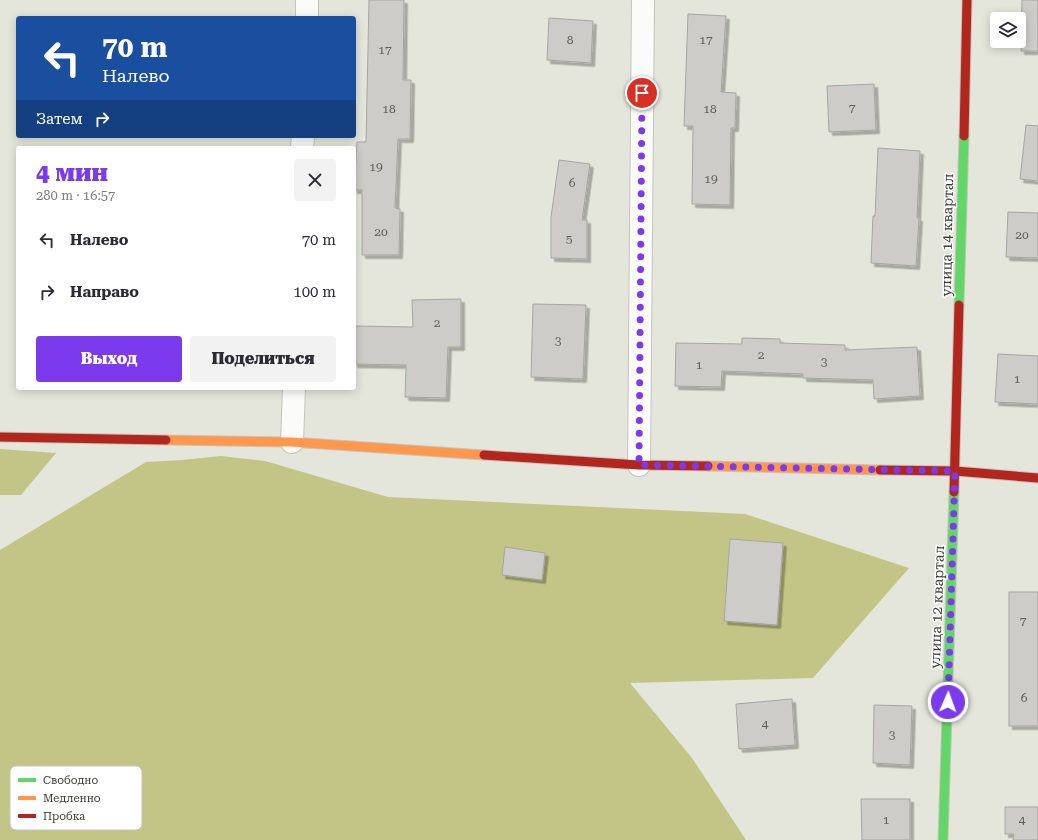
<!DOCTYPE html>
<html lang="ru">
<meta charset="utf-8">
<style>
:root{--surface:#fff;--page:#f2f2f3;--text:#2b2b33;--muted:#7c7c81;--accent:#7c3aed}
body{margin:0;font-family:"Roboto Serif",serif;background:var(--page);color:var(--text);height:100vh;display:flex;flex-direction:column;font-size:15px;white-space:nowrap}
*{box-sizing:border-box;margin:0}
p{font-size:13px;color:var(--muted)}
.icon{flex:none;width:22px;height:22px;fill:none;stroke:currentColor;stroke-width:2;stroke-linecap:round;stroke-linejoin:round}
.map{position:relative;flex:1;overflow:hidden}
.sheet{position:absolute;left:16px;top:146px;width:340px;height:244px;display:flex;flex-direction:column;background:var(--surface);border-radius:4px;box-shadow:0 2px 10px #0003}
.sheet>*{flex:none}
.banner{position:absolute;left:16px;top:16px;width:340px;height:122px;border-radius:4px;box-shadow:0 2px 10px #0003;background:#1a4fa0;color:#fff;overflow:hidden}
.controls{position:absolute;left:990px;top:12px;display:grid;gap:8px}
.controls a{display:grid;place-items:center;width:36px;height:36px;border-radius:4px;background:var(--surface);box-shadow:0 2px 10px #0003;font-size:20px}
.pin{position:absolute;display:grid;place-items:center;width:34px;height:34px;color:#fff;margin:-17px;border:2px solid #fff;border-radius:50%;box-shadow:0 1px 4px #0007}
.me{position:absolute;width:44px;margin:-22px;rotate:2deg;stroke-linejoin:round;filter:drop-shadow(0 0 3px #0008)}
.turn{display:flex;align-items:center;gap:14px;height:84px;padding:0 20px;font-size:18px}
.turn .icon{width:52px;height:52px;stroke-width:2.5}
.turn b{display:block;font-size:28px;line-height:34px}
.then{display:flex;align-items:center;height:38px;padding:0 20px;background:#0003;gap:8px;font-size:15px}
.round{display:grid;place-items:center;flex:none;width:42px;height:42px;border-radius:4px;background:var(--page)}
.overview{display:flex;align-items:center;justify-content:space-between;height:68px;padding:0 20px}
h1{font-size:24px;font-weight:800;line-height:30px;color:var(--accent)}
.button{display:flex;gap:8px;margin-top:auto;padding:8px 20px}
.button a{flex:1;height:46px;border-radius:4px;background:var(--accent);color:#fff;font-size:16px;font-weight:800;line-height:46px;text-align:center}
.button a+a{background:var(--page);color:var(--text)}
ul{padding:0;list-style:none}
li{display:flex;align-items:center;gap:12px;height:52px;padding:0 20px}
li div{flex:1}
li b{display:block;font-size:15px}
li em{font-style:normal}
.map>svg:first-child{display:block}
.forest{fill:#c3c587}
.building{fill:#cdccc8;stroke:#a6a5a1;filter:url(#shadow)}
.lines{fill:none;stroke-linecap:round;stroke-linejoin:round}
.street-casing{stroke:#c4c4bd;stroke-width:24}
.fast-casing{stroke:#c4c4bd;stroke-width:11}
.slow-casing{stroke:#c4c4bd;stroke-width:11}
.jam-casing{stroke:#c4c4bd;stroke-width:11}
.street{stroke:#fbfbfa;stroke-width:22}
.fast{stroke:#63d668;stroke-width:9}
.slow{stroke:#ff974d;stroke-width:9}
.jam{stroke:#b3261e;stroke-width:9}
.route{stroke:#7c3aed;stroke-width:7;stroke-dasharray:0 12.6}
.labels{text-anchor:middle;stroke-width:3;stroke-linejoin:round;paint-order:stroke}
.number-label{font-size:12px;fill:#5e5e58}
.street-label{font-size:14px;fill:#393932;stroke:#fff}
.key{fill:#fff;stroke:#c4c4c2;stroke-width:1}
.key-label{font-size:11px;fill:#393932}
</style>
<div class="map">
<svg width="1038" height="840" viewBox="0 0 1038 840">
<defs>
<filter id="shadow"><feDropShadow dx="3.5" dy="3.5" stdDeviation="0" flood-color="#0004"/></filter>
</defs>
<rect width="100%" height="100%" fill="#e4e6db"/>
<g class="forest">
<path d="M 0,449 L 56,453 L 21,495 L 0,495 Z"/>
<path d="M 221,456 L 265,461 L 388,497 L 745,514 L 909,568 L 813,678 L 630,683 L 692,758 L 746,840 L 0,840 L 0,550 L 146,462 L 182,460 Z"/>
</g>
<g class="building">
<path d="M 369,0 L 404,0 L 403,80 L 411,80 L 410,139 L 398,139 L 395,208 L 400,209 L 399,255 L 362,255 L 362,190 L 354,190 L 357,142 L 366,142 Z"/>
<path d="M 1022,0 L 1038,0 L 1038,51 L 1021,51 Z"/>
<path d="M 688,14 L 726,16 L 721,92 L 736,93 L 735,128 L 731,128 L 730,205 L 692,204 L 693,126 L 684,126 Z"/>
<path d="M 549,18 L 593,21 L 591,63 L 547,60 Z"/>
<path d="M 874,84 L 876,130 L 829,132 L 827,86 Z"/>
<path d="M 1026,125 L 1038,126 L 1038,181 L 1020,179 Z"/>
<path d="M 878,148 L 920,151 L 917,218 L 919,218 L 916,266 L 871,263 L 873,216 L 875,216 Z"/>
<path d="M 559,160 L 590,164 L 582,220 L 587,220 L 587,259 L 551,258 L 551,217 Z"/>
<path d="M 1008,212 L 1038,213 L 1038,258 L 1006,257 Z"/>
<path d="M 461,299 L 461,347 L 448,347 L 446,398 L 405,397 L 406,365 L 354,364 L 354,326 L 413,327 L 412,300 Z"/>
<path d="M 533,304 L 586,305 L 583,379 L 531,377 Z"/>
<path d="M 742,338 L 780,339 L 780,343 L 845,345 L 845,350 L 917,347 L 920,396 L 874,399 L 873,380 L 803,378 L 803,374 L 722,371 L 721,387 L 675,386 L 676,343 L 742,344 Z"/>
<path d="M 998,354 L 1038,356 L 1038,404 L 995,402 Z"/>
<path d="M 730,539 L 783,543 L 777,625 L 724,621 Z"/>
<path d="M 505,547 L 545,553 L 542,580 L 502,575 Z"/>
<rect x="1009" y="592" width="29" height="134"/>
<path d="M 792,699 L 795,745 L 739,749 L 736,704 Z"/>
<path d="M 874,705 L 912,706 L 910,765 L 873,763 Z"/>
<path d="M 861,799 L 910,799 L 910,840 L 862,840 Z"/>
<path d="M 1005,807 L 1038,807 L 1038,840 L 1013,840 L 1014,834 L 1005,834 Z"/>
</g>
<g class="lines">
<g class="street-casing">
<g id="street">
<path d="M 307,18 L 307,0"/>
<path d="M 302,148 L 303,136"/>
<path d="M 292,442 L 294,388"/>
<path d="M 639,465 L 643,0"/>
</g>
</g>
<g class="fast-casing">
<g id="fast">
<path d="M 959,305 L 964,136"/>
<path d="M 943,840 L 954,492"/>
</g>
</g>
<g class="slow-casing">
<g id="slow">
<path d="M 166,440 L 292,442 L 484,455"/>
<path d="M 708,466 L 880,470"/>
</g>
</g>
<g class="jam-casing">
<g id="jam">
<path d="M 964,136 L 967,0"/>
<path d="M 0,437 L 166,440"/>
<path d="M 484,455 L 639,465 L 708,466"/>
<path d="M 880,470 L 955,471 L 1038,478"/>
<path d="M 954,492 L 959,305"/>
</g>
</g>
<use href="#street" class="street"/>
<use href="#fast" class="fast"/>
<use href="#slow" class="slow"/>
<use href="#jam" class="jam"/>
</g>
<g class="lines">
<path class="route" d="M 642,93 L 639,465 L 955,471 L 948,702"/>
</g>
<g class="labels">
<g class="number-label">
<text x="570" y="44">8</text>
<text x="706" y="44">17</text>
<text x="385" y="54">17</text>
<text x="852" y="112">7</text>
<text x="389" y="113">18</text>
<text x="710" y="113">18</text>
<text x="376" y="171">19</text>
<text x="711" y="183">19</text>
<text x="572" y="187">6</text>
<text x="381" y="236">20</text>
<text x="1022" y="239">20</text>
<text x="569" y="243">5</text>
<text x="437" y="327">2</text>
<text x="558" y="345">3</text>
<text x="761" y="359">2</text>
<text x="824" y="366">3</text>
<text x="699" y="369">1</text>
<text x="1017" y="383">1</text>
<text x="1023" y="625">7</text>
<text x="1024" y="702">6</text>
<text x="765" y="728">4</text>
<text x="892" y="739">3</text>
<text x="886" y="824">1</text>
<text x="1022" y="824">4</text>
</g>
<g class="street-label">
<text transform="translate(947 235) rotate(-89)" y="5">улица 14 квартал</text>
<text transform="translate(937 607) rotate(-88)" y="5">улица 12 квартал</text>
</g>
</g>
<rect x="10" y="766" width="132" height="64" rx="6" class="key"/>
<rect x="18" y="778" width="18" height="4" fill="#63d668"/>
<rect x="18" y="796" width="18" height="4" fill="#ff974d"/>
<rect x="18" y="814" width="18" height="4" fill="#b3261e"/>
<g class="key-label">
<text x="43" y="784">Свободно</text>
<text x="43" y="802">Медленно</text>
<text x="43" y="820">Пробка</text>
</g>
</svg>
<div class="controls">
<a><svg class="icon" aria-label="layers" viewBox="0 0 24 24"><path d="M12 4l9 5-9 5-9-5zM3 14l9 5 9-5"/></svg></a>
</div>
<div class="pin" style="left:642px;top:93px;background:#d93025"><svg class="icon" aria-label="arrive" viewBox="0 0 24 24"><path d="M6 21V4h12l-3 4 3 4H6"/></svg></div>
<svg class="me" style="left:948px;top:702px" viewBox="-20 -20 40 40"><circle r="17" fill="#7c3aed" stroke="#fff" stroke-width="3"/><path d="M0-11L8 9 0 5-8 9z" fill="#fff"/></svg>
<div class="banner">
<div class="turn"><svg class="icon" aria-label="left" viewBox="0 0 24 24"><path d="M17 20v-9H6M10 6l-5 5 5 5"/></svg><div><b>70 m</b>Налево</div></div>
<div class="then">Затем<svg class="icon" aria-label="right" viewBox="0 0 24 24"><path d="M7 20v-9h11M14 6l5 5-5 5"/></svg></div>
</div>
<section class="sheet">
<div class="overview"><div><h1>4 мин</h1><p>280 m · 16:57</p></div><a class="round"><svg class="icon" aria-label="close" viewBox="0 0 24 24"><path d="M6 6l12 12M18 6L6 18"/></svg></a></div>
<ul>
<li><svg class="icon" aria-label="left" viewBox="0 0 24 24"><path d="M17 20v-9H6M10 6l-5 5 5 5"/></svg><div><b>Налево</b></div><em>70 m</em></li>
<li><svg class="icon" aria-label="right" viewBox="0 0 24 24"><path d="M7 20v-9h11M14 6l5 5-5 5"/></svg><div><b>Направо</b></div><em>100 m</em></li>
</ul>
<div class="button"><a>Выход</a><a>Поделиться</a></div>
</section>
</div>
